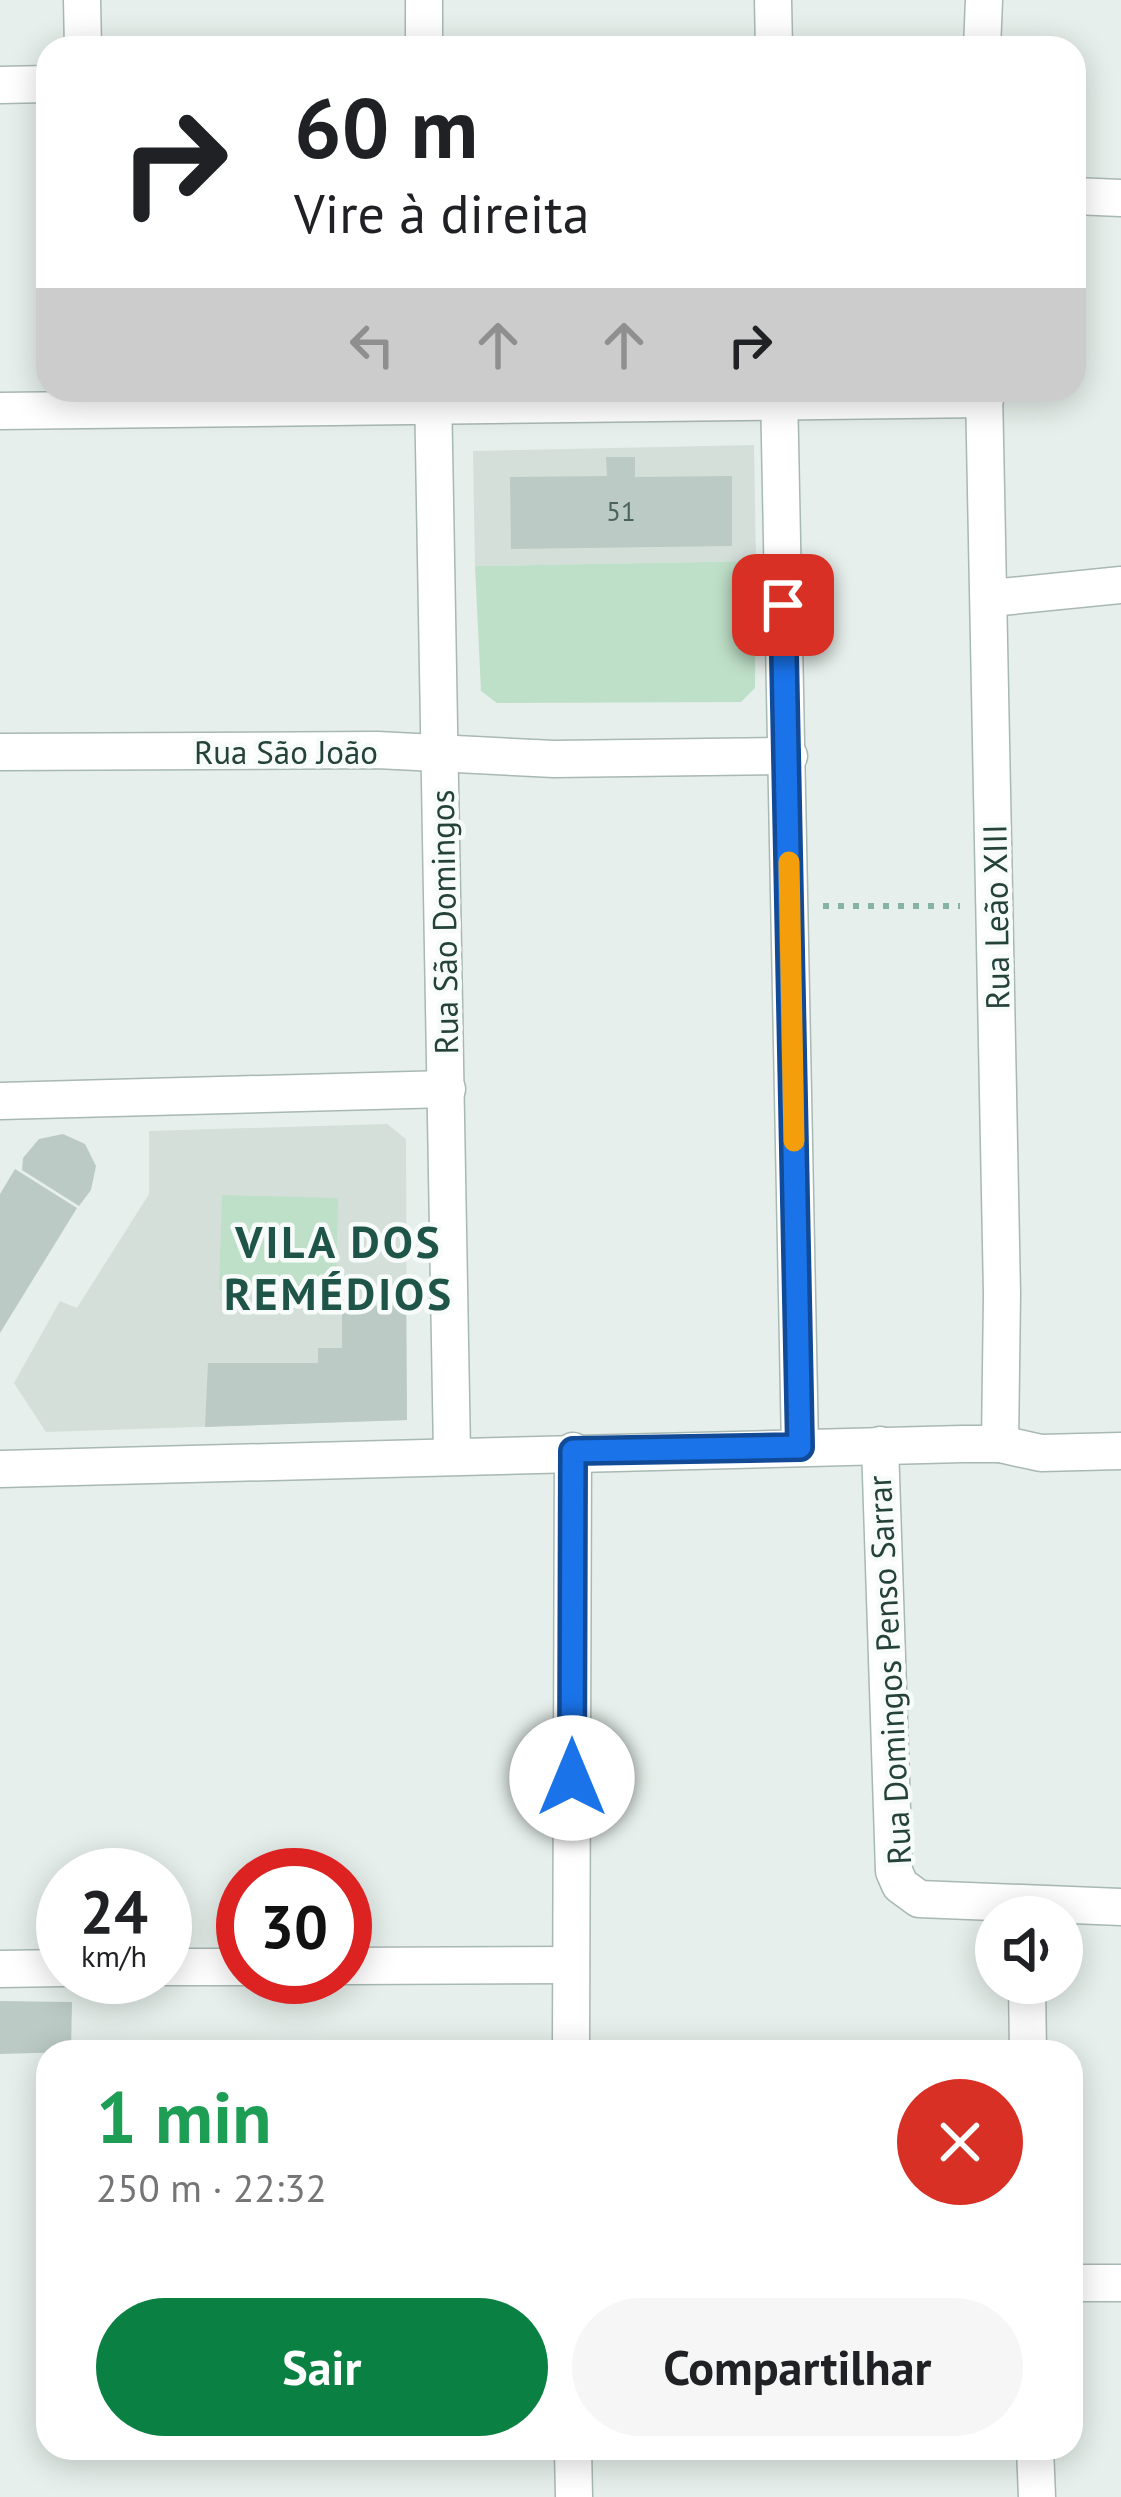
<!DOCTYPE html>
<html lang="pt">
<meta charset="utf-8">
<style>
:root{--surface:#fff;--page:#f6f6f6;--text:#202124;--muted:#757577;--accent:#0b8043}
body{margin:0;font-family:"PT Sans",sans-serif;background:var(--page);color:var(--text);height:100vh;display:flex;flex-direction:column;font-size:45px;white-space:nowrap}
*{box-sizing:border-box;margin:0}
p{font-size:39px;color:var(--muted)}
.icon{flex:none;width:66px;height:66px;fill:none;stroke:currentColor;stroke-width:2;stroke-linecap:round;stroke-linejoin:round}
.map{position:relative;flex:1;overflow:hidden}
.sheet{position:absolute;left:36px;top:2040px;width:1047px;height:420px;display:flex;flex-direction:column;background:var(--surface);border-radius:36px;box-shadow:0 6px 30px #0003}
.sheet>*{flex:none}
.guide{position:absolute;left:36px;top:36px;width:1050px;height:366px;border-radius:36px;box-shadow:0 6px 30px #0003;background:#fff;color:var(--text);overflow:hidden}
.tools{position:absolute;left:975px;top:1896px;display:grid;gap:24px}
.tools a{display:grid;place-items:center;width:108px;height:108px;border-radius:50%;background:var(--surface);box-shadow:0 6px 30px #0003;font-size:60px}
.speed{position:absolute;left:36px;top:1848px;display:flex;gap:24px;font-size:60px;font-weight:700;text-align:center}
.speed>*{display:grid;place-content:center;width:156px;height:156px;border-radius:50%;background:var(--surface);box-shadow:0 6px 30px #0003;line-height:1}
.speed small{font-size:30px;font-weight:400}
.speed .limit{border:18px solid #d22;background:#fff;color:#111}
.pin{position:absolute;display:grid;place-items:center;width:102px;height:102px;color:#fff;margin:-51px;border-radius:24px;box-shadow:0 6px 18px #0006}
.me{position:absolute;width:132px;margin:-66px;rotate:0deg;stroke-linejoin:round;filter:drop-shadow(0 0 9px #0008)}
.turn{display:flex;align-items:center;gap:42px;height:252px;padding:0 60px;font-size:54px}
.turn .icon{width:156px;height:156px;stroke-width:2.5}
.turn b{display:block;font-size:84px;line-height:102px}
.lanes{display:flex;align-items:center;height:114px;padding:0 60px;background:#0003;justify-content:center;gap:60px;direction:ltr}
.lanes .off{opacity:.35}
.round{display:grid;place-items:center;flex:none;width:126px;height:126px;border-radius:63px;background:var(--page)}
.overview{display:flex;align-items:center;justify-content:space-between;height:204px;padding:0 60px}
h1{font-size:72px;font-weight:800;line-height:90px;color:#1e9e55}
.button{display:flex;gap:24px;margin-top:auto;padding:24px 60px}
.button a{flex:1;height:138px;border-radius:72px;background:var(--accent);color:#fff;font-size:48px;font-weight:800;line-height:138px;text-align:center}
.button a+a{background:var(--page);color:var(--text)}
.map>svg:first-child{display:block}
.built{fill:#d4dfda}
.green{fill:#bfe0c8}
.building{fill:#bbcac4}
.lines{fill:none;stroke-linecap:round;stroke-linejoin:round}
.minor-casing{stroke:#a8b8b2;stroke-width:39}
.path{stroke:#86b3a5;stroke-width:6;stroke-dasharray:6 9;stroke-linecap:butt}
.minor{stroke:#fff;stroke-width:36}
.route-casing{stroke:#114b97;stroke-width:30}
.route{stroke:#1a73e8;stroke-width:21}
.slow{stroke:#f59e0b;stroke-width:21}
.labels{text-anchor:middle;stroke-width:9;stroke-linejoin:round;paint-order:stroke}
.number-label{font-size:27px;fill:#4a645c}
.street-label{font-size:33px;fill:#24423a;stroke:#f7fbf9}
.district-label{font-size:45px;font-weight:bold;letter-spacing:3px;fill:#1f5548;stroke:#f7fbf9}
</style>
<div class="map">
<svg width="1121" height="2497" viewBox="0 0 1121 2497">
<rect width="100%" height="100%" fill="#e6efeb"/>
<g class="built">
<path d="M 754,445 L 756,561 L 475,566 L 473,451 Z"/>
<path d="M 387,1124 L 406,1139 L 407,1420 L 46,1432 L 14,1383 L 60,1301 L 77,1308 L 149,1194 L 149,1131 Z"/>
</g>
<g class="green">
<path d="M 756,561 L 755,688 L 741,702 L 497,703 L 481,691 L 475,566 Z"/>
<path d="M 222,1195 L 338,1198 L 336,1293 L 219,1290 Z"/>
</g>
<g class="building">
<path d="M 606,457 L 635,457 L 635,477 L 732,476 L 732,546 L 511,549 L 510,477 L 607,476 Z"/>
<path d="M 63,1134 L 85,1144 L 96,1166 L 91,1190 L 79,1206 L 22,1170 L 23,1158 L 39,1139 Z"/>
<path d="M 15,1169 L 77,1208 L 0,1333 L 0,1194 Z"/>
<path d="M 406,1305 L 407,1420 L 205,1427 L 208,1363 L 318,1363 L 318,1348 L 342,1348 L 342,1307 Z"/>
<path d="M 0,2001 L 72,2002 L 71,2052 L 0,2054 Z"/>
</g>
<g class="lines">
<g class="minor-casing">
<g id="minor">
<path d="M 82,0 L 83,48"/>
<path d="M 424,0 L 424,48"/>
<path d="M 773,0 L 774,48"/>
<path d="M 982,48 L 984,0"/>
<path d="M 0,85 L 48,84"/>
<path d="M 1074,196 L 1121,198"/>
<path d="M 433,390 L 452,1454"/>
<path d="M 779,390 L 800,1447"/>
<path d="M 984,390 L 1002,1294 L 1000,1444"/>
<path d="M 0,411 L 985,399"/>
<path d="M 991,598 L 1121,585"/>
<path d="M 0,752 L 377,750 L 554,759 L 789,756"/>
<path d="M 0,1101 L 447,1089"/>
<path d="M 880,1445 L 894,1871 L 900,1885 L 919,1899 L 1121,1907"/>
<path d="M 0,1469 L 962,1444 L 1000,1444 L 1041,1453 L 1121,1451"/>
<path d="M 345,1966 L 571,1965"/>
<path d="M 165,1967 L 243,1967"/>
<path d="M 0,1969 L 63,1968"/>
<path d="M 1027,1983 L 1028,2052"/>
<path d="M 571,2052 L 573,1451"/>
<path d="M 1071,2283 L 1121,2283"/>
<path d="M 573,2448 L 574,2497"/>
<path d="M 1035,2448 L 1037,2497"/>
</g>
</g>
<path class="path" d="M 823,906 L 960,906"/>
<use href="#minor" class="minor"/>
</g>
<g class="lines">
<g class="route-casing">
<path id="route" d="M 572,1778 L 573,1451 L 800,1447 L 783,605"/>
</g>
<use href="#route" class="route"/>
<path class="slow" d="M 789,862 L 794,1141"/>
</g>
<g class="labels">
<g class="number-label">
<text x="621" y="521">51</text>
</g>
<g class="street-label">
<text x="286" y="764">Rua São João</text>
<text transform="translate(996 917) rotate(-91)" y="12">Rua Leão XIII</text>
<text transform="translate(444 922) rotate(-91)" y="12">Rua São Domingos</text>
<text transform="translate(889 1670) rotate(-93)" y="12">Rua Domingos Penso Sarrar</text>
</g>
<g class="district-label">
<text x="339" y="1258">VILA DOS<tspan x="339" dy="52">REMÉDIOS</tspan></text>
</g>
</g>
</svg>
<div class="tools">
<a><svg class="icon" aria-label="sound" viewBox="0 0 24 24"><path d="M4 9h4l5-4v14l-5-4H4zM17 9q2 3 0 6"/></svg></a>
</div>
<div class="speed"><div>24<small>km/h</small></div><div class="limit">30</div></div>
<div class="pin" style="left:783px;top:605px;background:#d93025"><svg class="icon" aria-label="arrive" viewBox="0 0 24 24"><path d="M6 21V4h12l-3 4 3 4H6"/></svg></div>
<svg class="me" style="left:572px;top:1778px" viewBox="-20 -20 40 40"><circle r="19" fill="#fff"/><path d="M0-13L10 11 0 6-10 11z" fill="#1a73e8"/></svg>
<div class="guide">
<div class="turn"><svg class="icon" aria-label="right" viewBox="0 0 24 24"><path d="M7 20v-9h11M14 6l5 5-5 5"/></svg><div><b>60 m</b>Vire à direita</div></div>
<div class="lanes"><svg class="icon off" aria-label="left" viewBox="0 0 24 24"><path d="M17 20v-9H6M10 6l-5 5 5 5"/></svg><svg class="icon off" aria-label="ahead" viewBox="0 0 24 24"><path d="M12 20V5M6 11l6-6 6 6"/></svg><svg class="icon off" aria-label="ahead" viewBox="0 0 24 24"><path d="M12 20V5M6 11l6-6 6 6"/></svg><svg class="icon" aria-label="right" viewBox="0 0 24 24"><path d="M7 20v-9h11M14 6l5 5-5 5"/></svg></div>
</div>
<section class="sheet">
<div class="overview"><div><h1>1 min</h1><p>250 m · 22:32</p></div><a class="round" style="background:#d93025;color:#fff"><svg class="icon" aria-label="close" viewBox="0 0 24 24"><path d="M6 6l12 12M18 6L6 18"/></svg></a></div>
<div class="button"><a>Sair</a><a>Compartilhar</a></div>
</section>
</div>
